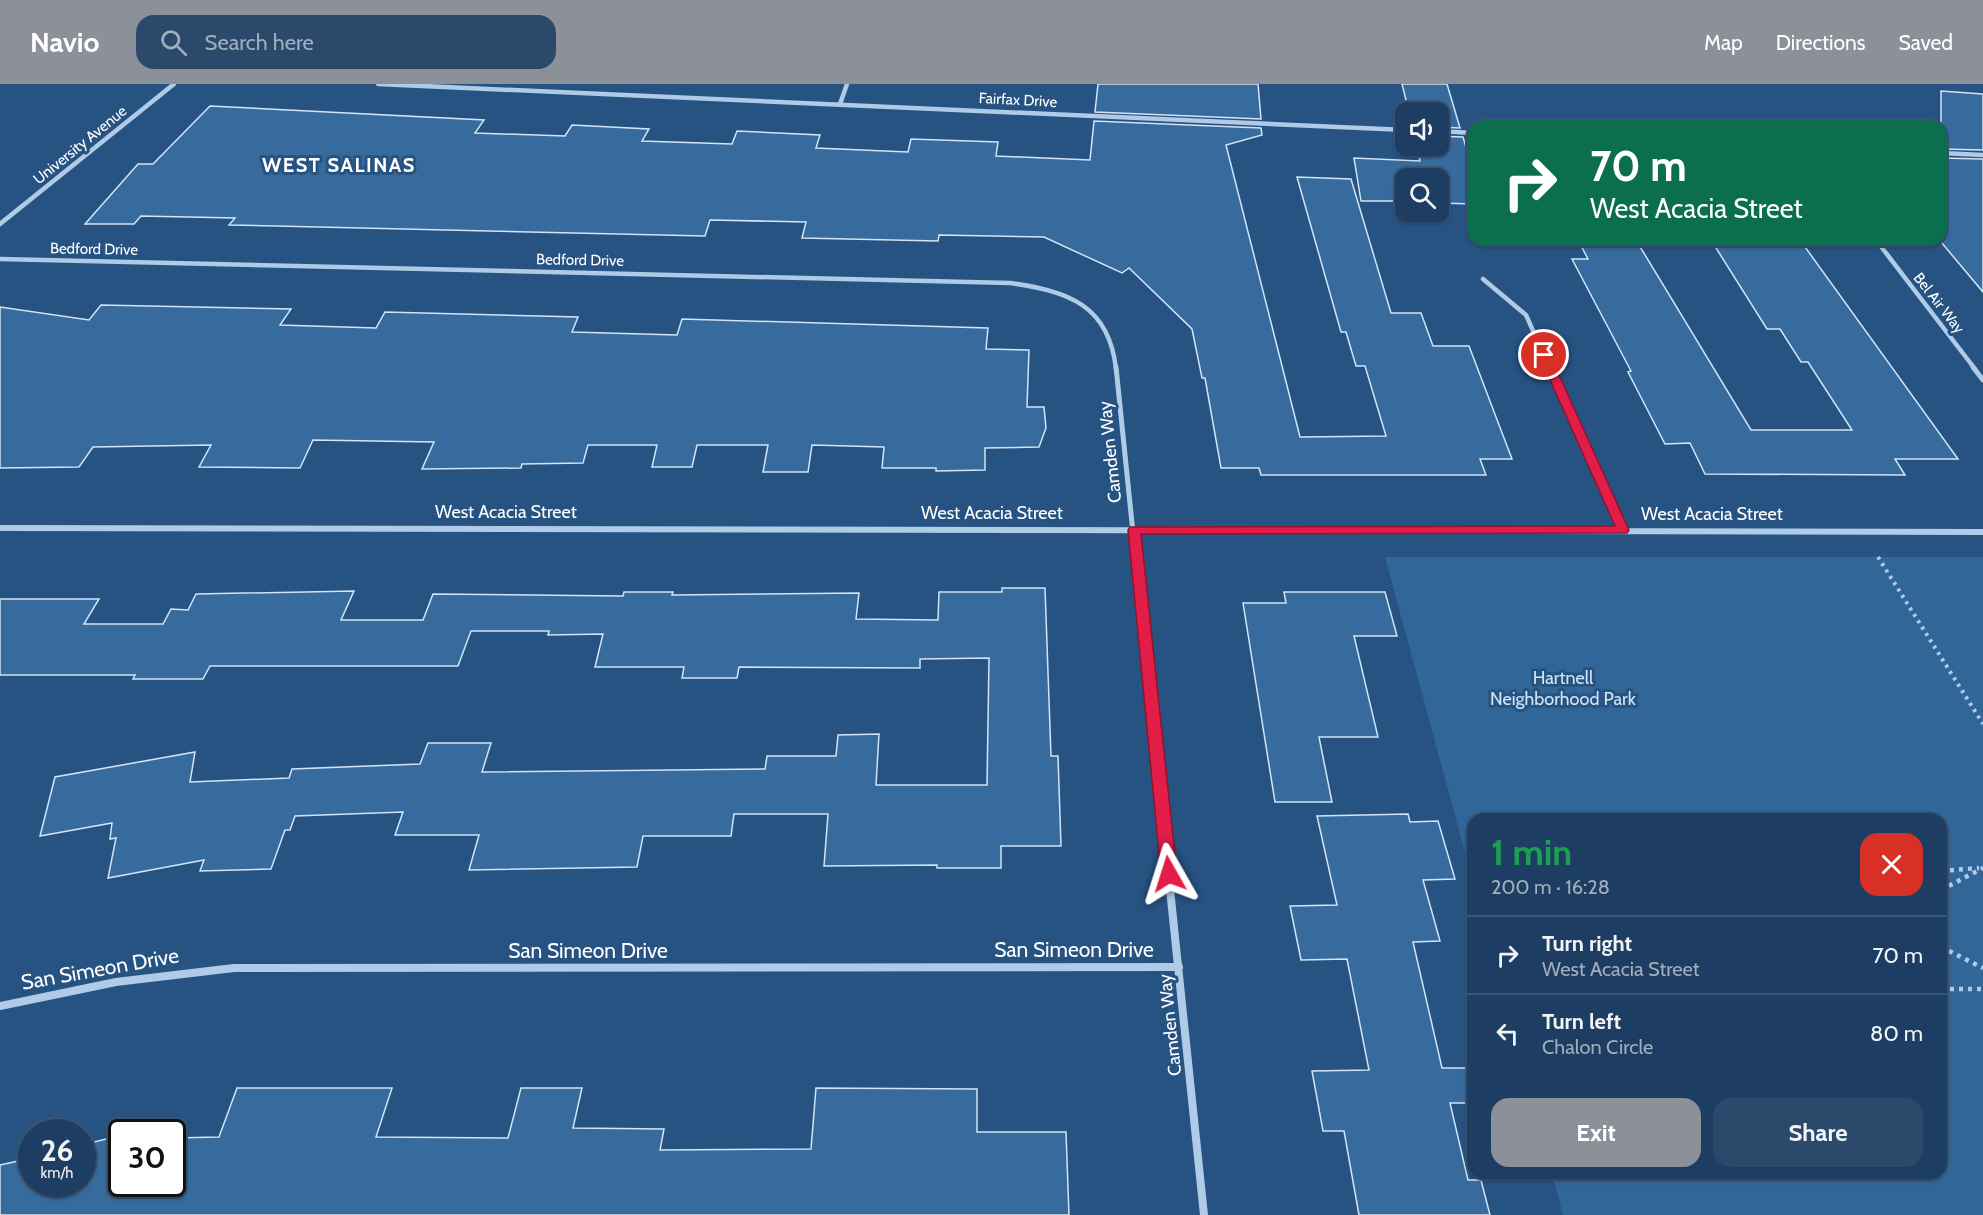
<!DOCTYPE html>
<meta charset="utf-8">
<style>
:root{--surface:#1d3e62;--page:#2a496b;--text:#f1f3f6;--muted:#a0aebe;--line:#3b5777;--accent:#8c9099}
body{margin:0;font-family:Cabin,sans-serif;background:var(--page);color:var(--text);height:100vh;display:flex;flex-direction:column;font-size:22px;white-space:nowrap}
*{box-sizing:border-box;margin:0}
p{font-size:20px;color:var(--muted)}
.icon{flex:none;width:33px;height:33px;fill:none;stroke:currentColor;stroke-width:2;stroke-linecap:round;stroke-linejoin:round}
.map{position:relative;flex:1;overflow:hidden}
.details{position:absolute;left:1467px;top:729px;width:480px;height:366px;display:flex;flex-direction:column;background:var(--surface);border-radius:18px;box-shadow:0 2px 4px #0004,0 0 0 2px var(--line)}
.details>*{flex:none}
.banner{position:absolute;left:1467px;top:36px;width:480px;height:126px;border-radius:18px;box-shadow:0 2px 4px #0004,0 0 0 2px var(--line);background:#0b6e4f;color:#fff;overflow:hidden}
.tools{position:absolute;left:1395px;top:18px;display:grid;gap:12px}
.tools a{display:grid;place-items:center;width:54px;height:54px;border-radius:12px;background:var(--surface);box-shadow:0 2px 4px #0004,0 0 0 2px var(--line);font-size:30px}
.speed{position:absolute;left:18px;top:1035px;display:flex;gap:12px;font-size:30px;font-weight:700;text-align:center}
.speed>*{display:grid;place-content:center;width:78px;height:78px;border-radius:50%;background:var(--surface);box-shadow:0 2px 4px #0004,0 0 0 2px var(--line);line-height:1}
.speed small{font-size:15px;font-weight:400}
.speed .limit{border:3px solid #111;border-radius:9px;background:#fff;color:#111}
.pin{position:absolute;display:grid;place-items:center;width:51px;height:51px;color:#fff;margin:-26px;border:3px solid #fff;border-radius:50%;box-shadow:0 2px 6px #0007}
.me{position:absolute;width:66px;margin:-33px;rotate:354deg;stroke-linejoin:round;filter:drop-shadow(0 0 4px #0008)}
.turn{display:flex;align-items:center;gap:21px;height:126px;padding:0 24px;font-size:27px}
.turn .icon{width:78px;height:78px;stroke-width:2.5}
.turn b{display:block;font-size:42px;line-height:51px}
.round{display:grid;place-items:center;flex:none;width:63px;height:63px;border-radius:18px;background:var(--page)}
.overview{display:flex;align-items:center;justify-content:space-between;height:102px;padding:0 24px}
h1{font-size:36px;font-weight:700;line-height:45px;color:#1e9e55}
.cta{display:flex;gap:12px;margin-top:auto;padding:12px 24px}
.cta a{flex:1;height:69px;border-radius:18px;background:var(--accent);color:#fff;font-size:24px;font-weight:700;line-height:69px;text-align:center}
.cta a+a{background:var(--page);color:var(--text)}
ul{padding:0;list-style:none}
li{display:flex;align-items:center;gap:18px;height:78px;padding:0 24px;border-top:2px solid var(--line)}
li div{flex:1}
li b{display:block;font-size:22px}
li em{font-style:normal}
header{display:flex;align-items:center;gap:36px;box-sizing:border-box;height:84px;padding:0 30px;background:var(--accent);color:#fff}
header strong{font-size:28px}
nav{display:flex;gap:33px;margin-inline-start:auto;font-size:21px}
.search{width:420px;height:54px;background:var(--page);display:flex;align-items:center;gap:15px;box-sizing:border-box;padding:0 21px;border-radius:18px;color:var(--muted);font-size:22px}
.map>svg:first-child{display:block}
.green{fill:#316699}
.building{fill:#376b9e;stroke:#d2e4f5;stroke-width:1.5}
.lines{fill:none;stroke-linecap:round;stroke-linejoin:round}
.path-far1{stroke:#afcbe7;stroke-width:4;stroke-dasharray:3 4.5;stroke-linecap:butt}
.path{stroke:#afcbe7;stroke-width:4.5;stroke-dasharray:4 5;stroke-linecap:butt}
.minor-far2{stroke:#afcbe7;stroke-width:4.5}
.minor-far1{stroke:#afcbe7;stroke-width:5}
.minor{stroke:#afcbe7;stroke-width:8}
.tertiary{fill:#afcbe7;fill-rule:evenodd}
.route{fill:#e11d48;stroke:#92132f;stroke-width:1.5}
.labels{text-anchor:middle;stroke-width:6;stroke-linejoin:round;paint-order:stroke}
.far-street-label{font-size:15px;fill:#fff;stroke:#275382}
.street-label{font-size:18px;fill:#fff;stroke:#275382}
.park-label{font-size:18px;fill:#d2e4f5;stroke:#275382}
.far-district-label{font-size:20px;font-weight:bold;letter-spacing:1.5px;fill:#fff;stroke:#275382}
.near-street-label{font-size:21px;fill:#fff;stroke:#275382}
</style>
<header>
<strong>Navio</strong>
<div class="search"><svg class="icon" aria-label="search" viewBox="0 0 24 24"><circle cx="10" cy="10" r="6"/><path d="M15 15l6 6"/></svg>Search here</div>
<nav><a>Map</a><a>Directions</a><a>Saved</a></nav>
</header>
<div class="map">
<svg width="1983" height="1131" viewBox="0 0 1983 1131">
<rect width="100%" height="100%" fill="#275382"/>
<path class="green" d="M 1385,473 L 1983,473 L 1983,1131 L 1563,1131 L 1552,1089 L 1941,1089 L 1941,735 L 1473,735 L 1473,798 Z"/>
<g class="building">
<path d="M 1098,0 L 1258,0 L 1261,35 L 1095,28 Z"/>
<path d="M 1402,0 L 1447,0 L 1460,44 L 1438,43 L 1438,28 L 1409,28 Z"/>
<path d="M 1941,7 L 1983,10 L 1983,66 L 1941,65 Z"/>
<path d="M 210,22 L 484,36 L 475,49 L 565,52 L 572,41 L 649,45 L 642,57 L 732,60 L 737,47 L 820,51 L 816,64 L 908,68 L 911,55 L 998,58 L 996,72 L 1090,76 L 1094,37 L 1261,44 L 1262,51 L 1226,61 L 1300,353 L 1386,352 L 1365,282 L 1356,282 L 1346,248 L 1341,248 L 1297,93 L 1351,95 L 1391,229 L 1421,229 L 1433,262 L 1469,262 L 1512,375 L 1480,375 L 1486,391 L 1261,391 L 1259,384 L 1221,384 L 1205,294 L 1202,294 L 1192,245 L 1129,184 L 1122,189 L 1044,153 L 939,151 L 938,157 L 802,154 L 806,138 L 710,136 L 705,152 L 229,141 L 235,134 L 141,132 L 134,140 L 85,140 L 138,80 L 153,80 Z"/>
<path d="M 1438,52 L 1463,53 L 1473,88 L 1473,120 L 1438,119 L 1438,94 L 1406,94 L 1406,117 L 1361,117 L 1354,74 L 1420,77 L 1417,62 L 1438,62 Z"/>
<path d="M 1941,74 L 1983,75 L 1983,208 L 1941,158 Z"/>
<path d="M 1578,156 L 1636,156 L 1751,346 L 1852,346 L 1808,278 L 1801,278 L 1780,245 L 1767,245 L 1711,156 L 1800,156 L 1958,375 L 1895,375 L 1905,391 L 1705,390 L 1690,359 L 1665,360 L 1628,288 L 1631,287 L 1572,175 L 1588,175 Z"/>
<path d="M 101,221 L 291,225 L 280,241 L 376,244 L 385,228 L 578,233 L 572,248 L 677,251 L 682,235 L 988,244 L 986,265 L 1029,266 L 1027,323 L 1044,323 L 1046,344 L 1039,363 L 985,364 L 985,386 L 936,387 L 936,384 L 882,384 L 884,363 L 812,361 L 808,388 L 763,388 L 768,361 L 697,361 L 692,383 L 652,383 L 657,361 L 588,361 L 583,379 L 522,380 L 521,384 L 422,385 L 434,358 L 313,356 L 300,384 L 199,383 L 211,361 L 93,363 L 79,383 L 0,384 L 0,223 L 89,236 Z"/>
<path d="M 1002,504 L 1045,504 L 1051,672 L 1058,672 L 1061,762 L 1001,762 L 1001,784 L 937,784 L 937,781 L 824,782 L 828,730 L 734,730 L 731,752 L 643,752 L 637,783 L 469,786 L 479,751 L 395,751 L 403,728 L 295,732 L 290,746 L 285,746 L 271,785 L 200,787 L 204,776 L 108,794 L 116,754 L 110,755 L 112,739 L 40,752 L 55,693 L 195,668 L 190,698 L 289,694 L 292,685 L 420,680 L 428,659 L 491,659 L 482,688 L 765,685 L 767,672 L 836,672 L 838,651 L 879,650 L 876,701 L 987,701 L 989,574 L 920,575 L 920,584 L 739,583 L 737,594 L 682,594 L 684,583 L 595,583 L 603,550 L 548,551 L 549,547 L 471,547 L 458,582 L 210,582 L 203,595 L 133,595 L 135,591 L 0,591 L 0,515 L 99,515 L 84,540 L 163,540 L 171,525 L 188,526 L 196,510 L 354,507 L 341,536 L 423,536 L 433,510 L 623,512 L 624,508 L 673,508 L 672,511 L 859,509 L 856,535 L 938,536 L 939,508 L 1002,508 Z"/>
<path d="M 1284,508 L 1385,508 L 1397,552 L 1354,552 L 1378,653 L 1319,653 L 1332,718 L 1275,718 L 1243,519 L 1286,519 Z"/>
<path d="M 1408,730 L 1410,738 L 1438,737 L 1455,795 L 1423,796 L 1440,857 L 1413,858 L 1442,984 L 1473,984 L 1473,1019 L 1450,1019 L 1468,1096 L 1481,1096 L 1490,1131 L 1359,1131 L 1344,1047 L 1323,1047 L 1312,987 L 1369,986 L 1347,875 L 1301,876 L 1290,822 L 1337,821 L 1317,732 Z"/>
<path d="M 237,1004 L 392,1004 L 376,1053 L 508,1054 L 521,1004 L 582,1004 L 573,1044 L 664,1045 L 660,1066 L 811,1065 L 816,1004 L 977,1005 L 977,1048 L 1066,1048 L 1069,1131 L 0,1131 L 0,1081 L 32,1074 L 32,1100 L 82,1100 L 82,1061 L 106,1055 L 122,1055 L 122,1100 L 172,1100 L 172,1054 L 219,1053 Z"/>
</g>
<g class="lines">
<path class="path-far1" d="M 1878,473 L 1983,640"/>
<g class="path">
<path d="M 1941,787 L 1979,784"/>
<path d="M 1941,806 L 1983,784"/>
<path d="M 1941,863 L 1983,884"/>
<path d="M 1941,905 L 1983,905"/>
</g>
<g class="minor-far2">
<path d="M 378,0 L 1406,46"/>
<path d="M 840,20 L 847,0"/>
<path d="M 1438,47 L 1473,49"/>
<path d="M 1941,69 L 1983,71"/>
<path d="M 0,140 L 174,0"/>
<path d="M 1876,156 L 1975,285"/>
<path d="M 0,175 L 1010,199 C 1068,207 1109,221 1116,285"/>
<path d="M 1483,195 L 1526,231 L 1550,285"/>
</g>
<g class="minor-far1">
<path d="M 1116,283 L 1154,654"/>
<path d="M 1550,283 L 1623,446"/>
<path d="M 1973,283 L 1983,296"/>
</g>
<g class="minor">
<path d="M 1154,652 L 1204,1131"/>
<path d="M 0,922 L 116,898 L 234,884 L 1179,883"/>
</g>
<path class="tertiary" d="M 0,441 L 1983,445 L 1983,451 L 0,447 Z"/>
</g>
<path class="route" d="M 1544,267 L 1550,271 L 1629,446 L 1627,449 L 1141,450 L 1177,790 L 1175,795 L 1169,797 L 1164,795 L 1161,790 L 1128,446 L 1130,443 L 1615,442 L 1539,271 Z"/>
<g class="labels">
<g class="far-street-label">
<text transform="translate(1018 16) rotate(3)" y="5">Fairfax Drive</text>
<text transform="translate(80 61) rotate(-39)" y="5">University Avenue</text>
<text transform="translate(94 165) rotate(1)" y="5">Bedford Drive</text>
<text transform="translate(580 176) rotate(1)" y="5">Bedford Drive</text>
<text transform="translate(1939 219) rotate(52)" y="5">Bel Air Way</text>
</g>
<g class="street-label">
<text transform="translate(1110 368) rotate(-96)" y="6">Camden Way</text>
<text x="506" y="434">West Acacia Street</text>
<text x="992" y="435">West Acacia Street</text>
<text x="1712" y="436">West Acacia Street</text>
<text transform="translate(1170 941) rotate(-96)" y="6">Camden Way</text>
</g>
<g class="park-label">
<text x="1563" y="600">Hartnell<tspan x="1563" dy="21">Neighborhood Park</tspan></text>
</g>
<g class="far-district-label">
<text x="339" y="88">WEST SALINAS</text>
</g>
<g class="near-street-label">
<text x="1074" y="873">San Simeon Drive</text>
<text x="588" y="874">San Simeon Drive</text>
<text transform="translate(100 885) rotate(-10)" y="7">San Simeon Drive</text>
</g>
</g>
</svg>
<div class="tools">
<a><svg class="icon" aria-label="sound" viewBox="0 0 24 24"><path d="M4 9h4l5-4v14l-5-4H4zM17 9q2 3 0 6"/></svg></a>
<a><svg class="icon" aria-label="search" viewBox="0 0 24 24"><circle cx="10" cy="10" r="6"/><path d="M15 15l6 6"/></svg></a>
</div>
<div class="speed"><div>26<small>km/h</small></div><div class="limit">30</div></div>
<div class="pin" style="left:1544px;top:271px;background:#d93025"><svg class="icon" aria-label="arrive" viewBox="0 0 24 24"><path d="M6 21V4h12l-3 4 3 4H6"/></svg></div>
<svg class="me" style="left:1169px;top:790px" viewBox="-20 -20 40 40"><path d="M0-17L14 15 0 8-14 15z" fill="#e11d48" stroke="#fff" stroke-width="4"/></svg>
<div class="banner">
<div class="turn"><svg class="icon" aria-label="right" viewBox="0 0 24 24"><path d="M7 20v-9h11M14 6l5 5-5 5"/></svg><div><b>70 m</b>West Acacia Street</div></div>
</div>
<section class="details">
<div class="overview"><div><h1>1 min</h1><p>200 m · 16:28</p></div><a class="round" style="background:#d93025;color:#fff"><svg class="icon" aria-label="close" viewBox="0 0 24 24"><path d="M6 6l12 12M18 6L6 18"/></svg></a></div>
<ul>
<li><svg class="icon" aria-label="right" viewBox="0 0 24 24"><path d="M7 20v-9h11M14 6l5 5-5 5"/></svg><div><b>Turn right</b><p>West Acacia Street</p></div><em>70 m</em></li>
<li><svg class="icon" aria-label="left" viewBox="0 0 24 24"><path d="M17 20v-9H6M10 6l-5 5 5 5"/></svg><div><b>Turn left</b><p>Chalon Circle</p></div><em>80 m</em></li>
</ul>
<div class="cta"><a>Exit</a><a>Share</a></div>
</section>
</div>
